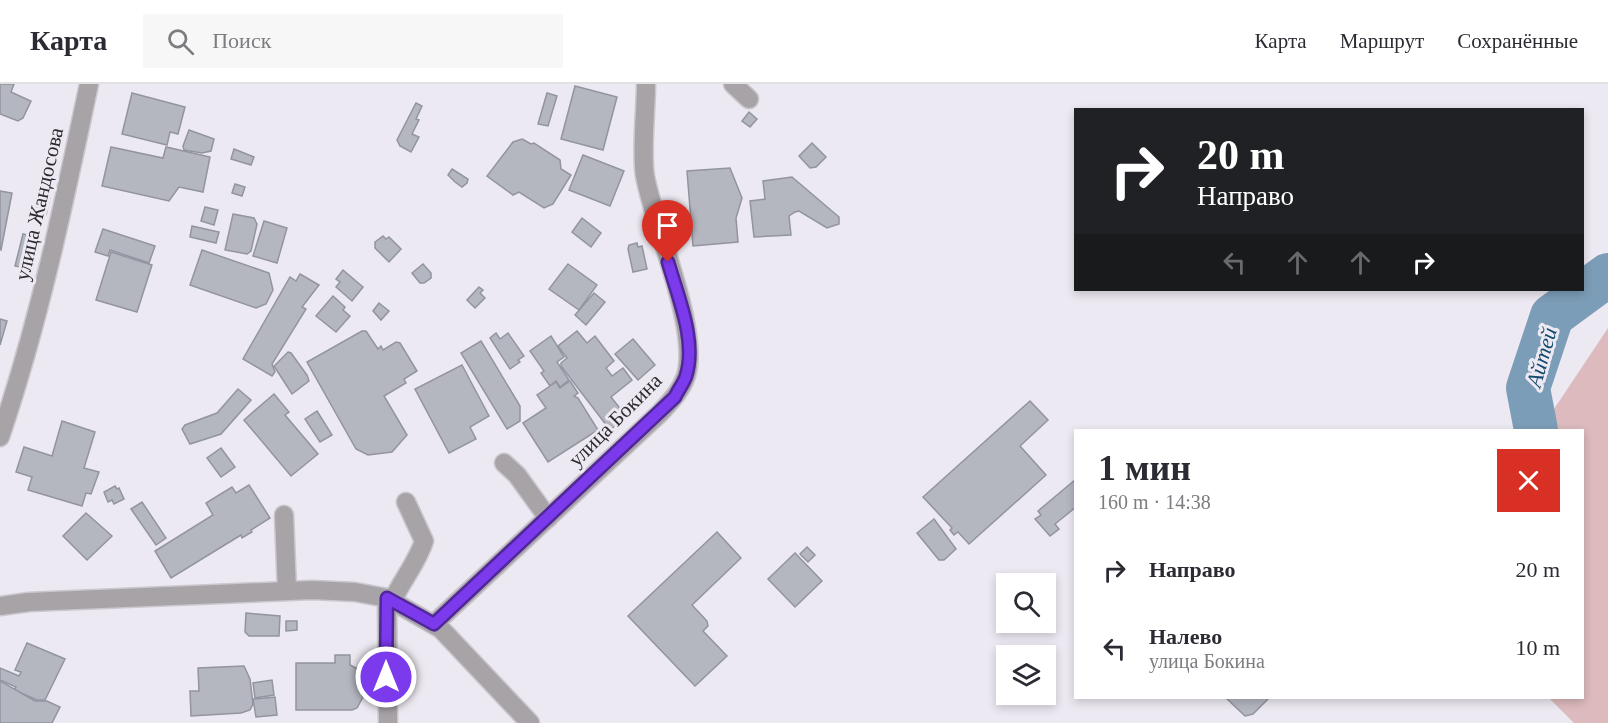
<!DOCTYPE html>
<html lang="ru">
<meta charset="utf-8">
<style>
:root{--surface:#fff;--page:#f7f7f7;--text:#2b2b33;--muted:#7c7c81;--line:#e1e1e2}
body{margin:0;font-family:"Times New Roman",serif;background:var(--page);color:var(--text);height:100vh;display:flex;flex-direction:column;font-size:22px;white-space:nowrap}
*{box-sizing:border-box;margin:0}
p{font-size:20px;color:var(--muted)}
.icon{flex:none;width:33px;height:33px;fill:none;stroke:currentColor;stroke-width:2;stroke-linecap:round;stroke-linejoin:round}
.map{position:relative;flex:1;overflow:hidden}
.panel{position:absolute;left:1074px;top:345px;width:510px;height:270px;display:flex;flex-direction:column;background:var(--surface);border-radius:0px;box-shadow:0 3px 9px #0003}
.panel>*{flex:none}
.banner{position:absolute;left:1074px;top:24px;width:510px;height:183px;border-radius:0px;box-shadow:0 3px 9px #0003;background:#202124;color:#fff;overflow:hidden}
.controls{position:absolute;left:996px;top:489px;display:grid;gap:12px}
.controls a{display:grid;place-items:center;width:60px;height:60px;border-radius:0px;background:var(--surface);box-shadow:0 3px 9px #0003;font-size:30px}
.pin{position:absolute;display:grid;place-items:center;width:51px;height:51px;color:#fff;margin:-62px -26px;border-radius:50% 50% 50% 0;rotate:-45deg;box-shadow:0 0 6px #0007}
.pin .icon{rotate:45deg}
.me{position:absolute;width:66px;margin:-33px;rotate:0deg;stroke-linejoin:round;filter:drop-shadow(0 0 4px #0008)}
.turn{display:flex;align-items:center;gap:21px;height:126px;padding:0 24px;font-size:27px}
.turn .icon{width:78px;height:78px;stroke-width:2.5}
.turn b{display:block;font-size:42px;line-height:51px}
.lanes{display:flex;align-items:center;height:57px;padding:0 24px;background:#0003;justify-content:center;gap:30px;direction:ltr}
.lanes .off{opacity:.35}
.round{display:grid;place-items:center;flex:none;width:63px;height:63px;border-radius:0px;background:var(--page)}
.overview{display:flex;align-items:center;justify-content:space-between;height:102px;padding:0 24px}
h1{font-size:36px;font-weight:700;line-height:45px}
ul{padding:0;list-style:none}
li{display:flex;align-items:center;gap:18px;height:78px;padding:0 24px}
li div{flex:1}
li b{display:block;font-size:22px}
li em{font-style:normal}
header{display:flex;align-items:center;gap:36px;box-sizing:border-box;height:84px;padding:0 30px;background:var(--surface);border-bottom:2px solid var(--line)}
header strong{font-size:28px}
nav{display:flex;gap:33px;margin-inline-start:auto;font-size:21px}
.search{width:420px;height:54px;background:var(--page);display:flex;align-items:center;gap:15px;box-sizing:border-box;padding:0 21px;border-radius:0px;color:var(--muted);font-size:22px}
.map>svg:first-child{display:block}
.green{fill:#dcbabd}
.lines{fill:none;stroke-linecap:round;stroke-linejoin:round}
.river{stroke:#7c9db7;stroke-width:44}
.building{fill:#b4b6c0;stroke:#92949e;stroke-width:1.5}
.street-casing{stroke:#cac7cf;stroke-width:21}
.street{stroke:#a8a3a6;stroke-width:18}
.route-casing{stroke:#51269a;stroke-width:15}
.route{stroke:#7c3aed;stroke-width:10}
.labels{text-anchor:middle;stroke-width:6;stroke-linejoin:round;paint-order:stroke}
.street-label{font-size:21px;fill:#2c2a2e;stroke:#ede9f2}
.water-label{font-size:22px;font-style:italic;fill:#134b6f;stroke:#ede9f2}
</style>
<header>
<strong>Карта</strong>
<div class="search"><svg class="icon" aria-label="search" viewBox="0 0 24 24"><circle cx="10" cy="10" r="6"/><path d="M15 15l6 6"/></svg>Поиск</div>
<nav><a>Карта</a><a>Маршрут</a><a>Сохранённые</a></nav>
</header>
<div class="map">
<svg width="1608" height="639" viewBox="0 0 1608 639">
<rect width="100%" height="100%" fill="#ede9f2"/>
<path class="green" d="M 1608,244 L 1608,639 L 1574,639 L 1549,614 L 1582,614 L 1582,346 L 1540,346 Z"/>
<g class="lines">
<path class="river" d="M 1536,346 L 1528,304 L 1552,232 L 1608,191"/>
</g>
<g class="building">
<path d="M 0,0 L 14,0 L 11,8 L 31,17 L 23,34 L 18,37 L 0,30 Z"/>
<path d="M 575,2 L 617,13 L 603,66 L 561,55 Z"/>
<path d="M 132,9 L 185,23 L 178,50 L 170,48 L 167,61 L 122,50 Z"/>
<path d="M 547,9 L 557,12 L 548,42 L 538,40 Z"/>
<path d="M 416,19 L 422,22 L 416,35 L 419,36 L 412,50 L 419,53 L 411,68 L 400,62 L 397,56 Z"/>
<path d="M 749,28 L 757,35 L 750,43 L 742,37 Z"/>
<path d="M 189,46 L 214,55 L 211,67 L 202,69 L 184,66 L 183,62 Z"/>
<path d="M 522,55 L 531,60 L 534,59 L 560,76 L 561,85 L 571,91 L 553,120 L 544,124 L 519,108 L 513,111 L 487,92 L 513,58 Z"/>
<path d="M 812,59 L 826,73 L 816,83 L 810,84 L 799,72 Z"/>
<path d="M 111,63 L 163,74 L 166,63 L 210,73 L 203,108 L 179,103 L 169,117 L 102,102 Z"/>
<path d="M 234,65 L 254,73 L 251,81 L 231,75 Z"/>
<path d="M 583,71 L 624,87 L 610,122 L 569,106 Z"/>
<path d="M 730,84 L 742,114 L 736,134 L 738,158 L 693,162 L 687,87 Z"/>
<path d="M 452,85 L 468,95 L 467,99 L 462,103 L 455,98 L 448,91 Z"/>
<path d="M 792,93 L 839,133 L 839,140 L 827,144 L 799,127 L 795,128 L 789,132 L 791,151 L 754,153 L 750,117 L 765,115 L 763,97 Z"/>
<path d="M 235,100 L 245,103 L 242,112 L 232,109 Z"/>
<path d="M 0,107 L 12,109 L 1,166 L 0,165 Z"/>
<path d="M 39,111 L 50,113 L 46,131 L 36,128 Z"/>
<path d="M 205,123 L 218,126 L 214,141 L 201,137 Z"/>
<path d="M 233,130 L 254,134 L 257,140 L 251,167 L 247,170 L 225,166 Z"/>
<path d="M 582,134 L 601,149 L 591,163 L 572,148 Z"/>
<path d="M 264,137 L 287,144 L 277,179 L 253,172 Z"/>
<path d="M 192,142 L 219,148 L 216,159 L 190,153 Z"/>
<path d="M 103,145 L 155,162 L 149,179 L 110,166 L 108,172 L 95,168 Z"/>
<path d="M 23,150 L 37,153 L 29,185 L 15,182 Z"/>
<path d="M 383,152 L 386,155 L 389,153 L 401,165 L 389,178 L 375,164 L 375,158 Z"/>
<path d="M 637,159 L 638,163 L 642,162 L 647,185 L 633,188 L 628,165 L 629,161 Z"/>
<path d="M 202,166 L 269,189 L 273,206 L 266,220 L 256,224 L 190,201 Z"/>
<path d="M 111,168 L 152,181 L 137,228 L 96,216 Z"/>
<path d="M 423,180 L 431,189 L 431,194 L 424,199 L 420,199 L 412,189 Z"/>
<path d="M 568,180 L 597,201 L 579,226 L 549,205 Z"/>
<path d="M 343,186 L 363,203 L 352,217 L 336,203 L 340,198 L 336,195 Z"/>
<path d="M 300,190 L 319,201 L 302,223 L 306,225 L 272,280 L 275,288 L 272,292 L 243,275 L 290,193 L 296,197 Z"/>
<path d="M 479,203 L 483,206 L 480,209 L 485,214 L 475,224 L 467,216 Z"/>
<path d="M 594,209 L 605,218 L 586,241 L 575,231 Z"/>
<path d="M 333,212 L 345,223 L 343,226 L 350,232 L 336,248 L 316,232 Z"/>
<path d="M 379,219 L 389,227 L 381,236 L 373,227 Z"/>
<path d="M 0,235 L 7,237 L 0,261 Z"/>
<path d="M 362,247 L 366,247 L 378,265 L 381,262 L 383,266 L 396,258 L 400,259 L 417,287 L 404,295 L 406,299 L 384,312 L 407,351 L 392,368 L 368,371 L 356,365 L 307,278 Z"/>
<path d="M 577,247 L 587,259 L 595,252 L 614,277 L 606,284 L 612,292 L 623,284 L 632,296 L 611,313 L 627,333 L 610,346 L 561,282 L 561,279 L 567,274 L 558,262 Z"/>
<path d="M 496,249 L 500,255 L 508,249 L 524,272 L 518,276 L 520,278 L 510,285 L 490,254 Z"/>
<path d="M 551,252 L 564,273 L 557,278 L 569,296 L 560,303 L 556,297 L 550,302 L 541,289 L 544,287 L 530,267 Z"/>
<path d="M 633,255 L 655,281 L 638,296 L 615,270 Z"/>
<path d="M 481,257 L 520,322 L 520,337 L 507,345 L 461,269 Z"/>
<path d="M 288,268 L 291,269 L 307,291 L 309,297 L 292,310 L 274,282 Z"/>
<path d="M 462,281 L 489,332 L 470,343 L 476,355 L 449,369 L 415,305 Z"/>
<path d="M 570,297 L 578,309 L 574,312 L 578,314 L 598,346 L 548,378 L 523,339 L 546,324 L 537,311 L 556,298 L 560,304 Z"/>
<path d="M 238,305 L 251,316 L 221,350 L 190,360 L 182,345 L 185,341 L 217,329 Z"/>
<path d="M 274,310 L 289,328 L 285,331 L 318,370 L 291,392 L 244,336 Z"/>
<path d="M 1030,317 L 1048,336 L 1020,362 L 1046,391 L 969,460 L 958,448 L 954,451 L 950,446 L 952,444 L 923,413 Z"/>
<path d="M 317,327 L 332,351 L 320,358 L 305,335 Z"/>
<path d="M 62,337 L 95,348 L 84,384 L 99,388 L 91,410 L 86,409 L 82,422 L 28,406 L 32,393 L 16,388 L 24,363 L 52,372 Z"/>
<path d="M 221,364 L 235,383 L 221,393 L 207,374 Z"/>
<path d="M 1076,395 L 1076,423 L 1055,440 L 1059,445 L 1050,452 L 1035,435 L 1041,431 L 1038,427 Z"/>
<path d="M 249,401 L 270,434 L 251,446 L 252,448 L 242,454 L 241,451 L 171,494 L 155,467 L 213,431 L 206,419 L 232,403 L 236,409 Z"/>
<path d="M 115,402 L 117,405 L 119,404 L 124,415 L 114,420 L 112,416 L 108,418 L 104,408 Z"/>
<path d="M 142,418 L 166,454 L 156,461 L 131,425 Z"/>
<path d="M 86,429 L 112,452 L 87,476 L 63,452 Z"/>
<path d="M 934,435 L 956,465 L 944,476 L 939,476 L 917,449 Z"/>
<path d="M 717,448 L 741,474 L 692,521 L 707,537 L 708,542 L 703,547 L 727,572 L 695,602 L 628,532 Z"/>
<path d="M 807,463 L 815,471 L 808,478 L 800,470 Z"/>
<path d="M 795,469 L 822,497 L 795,523 L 768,495 Z"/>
<path d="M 246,529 L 280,532 L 279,552 L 249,552 L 245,548 Z"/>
<path d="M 286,537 L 297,537 L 297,546 L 286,547 Z"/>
<path d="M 27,559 L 65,575 L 45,616 L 37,616 L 14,606 L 16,603 L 0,596 L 0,584 L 19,592 L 21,588 L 15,586 Z"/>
<path d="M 335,571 L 350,571 L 350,581 L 358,585 L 363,597 L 364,611 L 357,624 L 352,626 L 296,626 L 296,579 L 335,579 Z"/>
<path d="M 244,582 L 250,595 L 253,620 L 250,626 L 241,629 L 191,632 L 190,607 L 199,607 L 198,584 Z"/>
<path d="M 272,596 L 274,611 L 255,614 L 253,599 Z"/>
<path d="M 0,597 L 35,617 L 47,617 L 60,623 L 52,639 L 0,639 Z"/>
<path d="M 275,613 L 277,631 L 256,633 L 253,615 Z"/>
<path d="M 1226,614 L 1269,614 L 1253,630 L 1245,632 Z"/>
</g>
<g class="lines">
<g class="street-casing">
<g id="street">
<path d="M 733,0 L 749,15"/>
<path d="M 0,353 C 39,238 64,119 89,0"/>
<path d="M 504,379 L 517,391 L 548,434"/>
<path d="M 284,431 L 287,507"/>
<path d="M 387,514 L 388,639"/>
<path d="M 393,516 C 402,496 417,479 424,457 L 406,418"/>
<path d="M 0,522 L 29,518 L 312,506 L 355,508 L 387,514 L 441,545 L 530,639"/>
<path d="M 434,540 L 660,329 C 670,318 681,307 686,292 C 700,246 654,142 645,92 C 641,68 646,26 646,0"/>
</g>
</g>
<use href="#street" class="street"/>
</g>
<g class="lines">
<g class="route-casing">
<path id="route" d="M 386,593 L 387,514 L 434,540 L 675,313 C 678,306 684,299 686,292 C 697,257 678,213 668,178"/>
</g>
<use href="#route" class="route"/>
</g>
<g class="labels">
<g class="street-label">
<text transform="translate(39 120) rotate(-77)" y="7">улица Жандосова</text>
<text transform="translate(615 336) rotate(-45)" y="7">улица Бокина</text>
</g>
<g class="water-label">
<text transform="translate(1541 273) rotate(-74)" y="8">Айтей</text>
</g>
</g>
</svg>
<div class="controls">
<a><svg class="icon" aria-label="search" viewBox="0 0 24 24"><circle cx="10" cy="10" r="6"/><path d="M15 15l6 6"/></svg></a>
<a><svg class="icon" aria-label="layers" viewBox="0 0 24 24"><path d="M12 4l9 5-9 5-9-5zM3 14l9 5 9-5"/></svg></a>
</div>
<div class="pin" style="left:668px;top:178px;background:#d93025"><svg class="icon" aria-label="arrive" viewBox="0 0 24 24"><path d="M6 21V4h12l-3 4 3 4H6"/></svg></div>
<svg class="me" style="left:386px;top:593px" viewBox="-20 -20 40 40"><circle r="17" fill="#7c3aed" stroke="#fff" stroke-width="3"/><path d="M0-11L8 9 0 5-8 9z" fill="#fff"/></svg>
<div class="banner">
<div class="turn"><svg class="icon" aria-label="right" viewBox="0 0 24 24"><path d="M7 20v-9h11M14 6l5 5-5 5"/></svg><div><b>20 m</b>Направо</div></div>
<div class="lanes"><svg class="icon off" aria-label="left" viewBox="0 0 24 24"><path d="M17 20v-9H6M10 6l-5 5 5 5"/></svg><svg class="icon off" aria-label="ahead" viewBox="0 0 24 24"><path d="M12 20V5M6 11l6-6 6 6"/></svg><svg class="icon off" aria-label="ahead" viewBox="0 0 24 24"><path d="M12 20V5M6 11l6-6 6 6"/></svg><svg class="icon" aria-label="right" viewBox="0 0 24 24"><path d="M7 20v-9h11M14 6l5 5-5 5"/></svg></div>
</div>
<section class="panel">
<div class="overview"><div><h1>1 мин</h1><p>160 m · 14:38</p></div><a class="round" style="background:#d93025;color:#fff"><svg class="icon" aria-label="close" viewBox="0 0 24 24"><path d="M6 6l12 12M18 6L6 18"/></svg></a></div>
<ul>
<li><svg class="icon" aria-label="right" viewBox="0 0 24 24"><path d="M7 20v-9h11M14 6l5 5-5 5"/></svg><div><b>Направо</b></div><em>20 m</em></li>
<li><svg class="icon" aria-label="left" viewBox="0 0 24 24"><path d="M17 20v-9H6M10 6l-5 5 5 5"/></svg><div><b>Налево</b><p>улица Бокина</p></div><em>10 m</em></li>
</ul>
</section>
</div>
